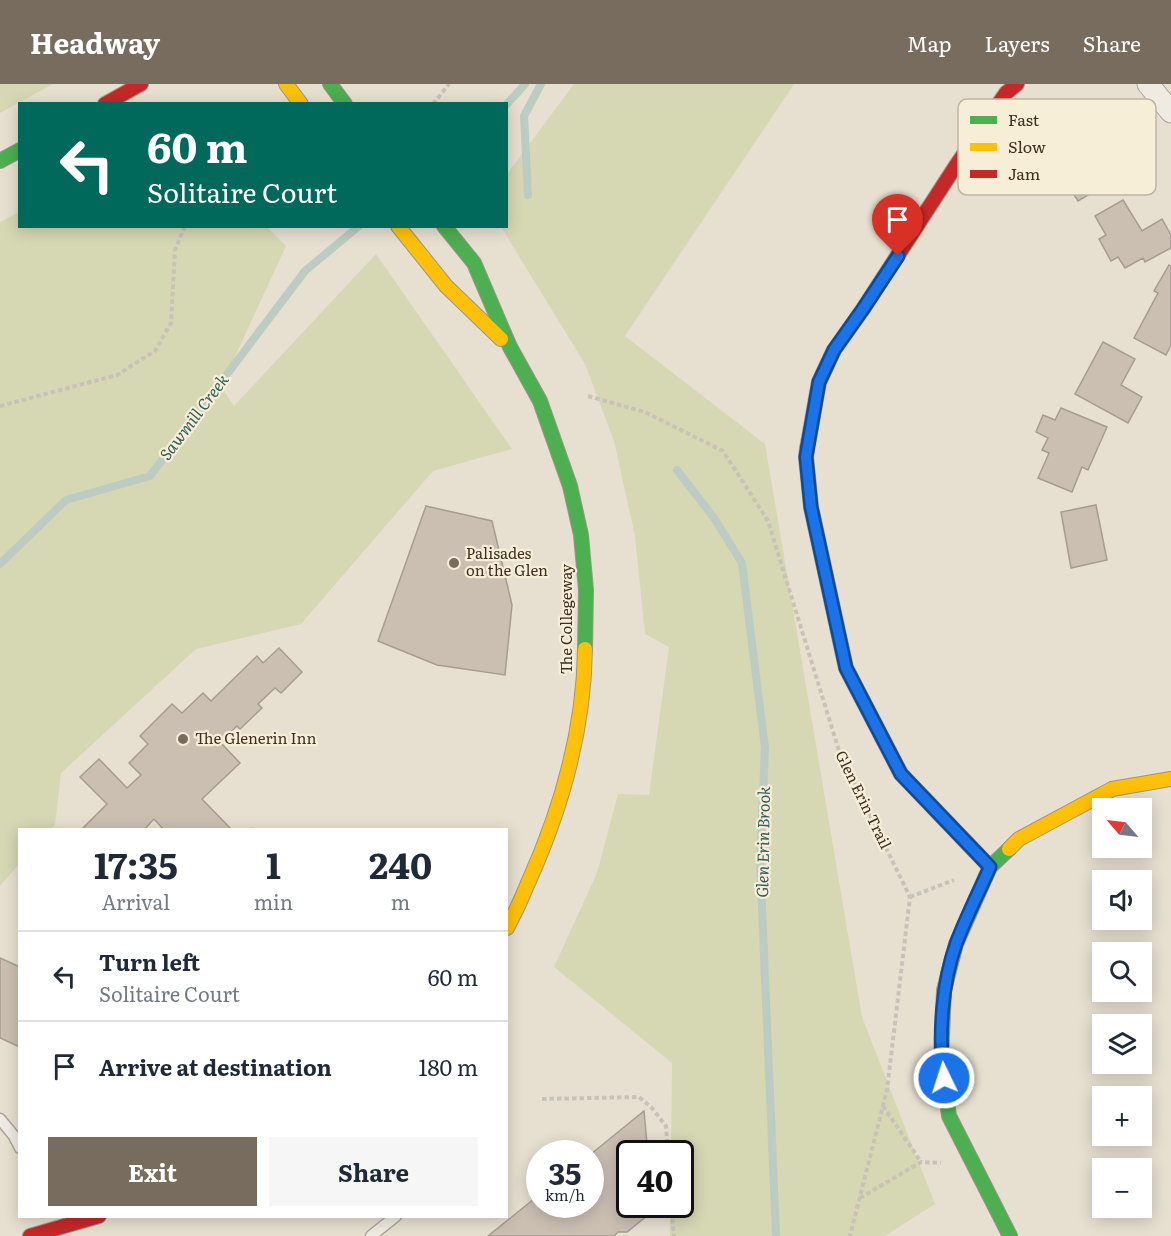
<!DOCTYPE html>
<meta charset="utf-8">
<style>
:root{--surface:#fff;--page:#f6f6f7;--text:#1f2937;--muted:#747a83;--line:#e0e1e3;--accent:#786c5e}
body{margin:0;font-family:Literata,serif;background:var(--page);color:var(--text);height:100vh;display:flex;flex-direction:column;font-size:22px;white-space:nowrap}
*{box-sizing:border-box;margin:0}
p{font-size:20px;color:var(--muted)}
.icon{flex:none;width:33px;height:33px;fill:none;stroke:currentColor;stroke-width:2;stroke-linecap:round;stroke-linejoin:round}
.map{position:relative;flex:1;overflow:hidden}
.panel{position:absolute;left:18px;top:744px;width:490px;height:390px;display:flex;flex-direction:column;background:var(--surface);border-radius:0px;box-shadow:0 3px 15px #0003}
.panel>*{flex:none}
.banner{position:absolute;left:18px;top:18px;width:490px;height:126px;border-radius:0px;box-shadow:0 3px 15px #0003;background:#00695c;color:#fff;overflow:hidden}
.needle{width:39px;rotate:298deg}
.controls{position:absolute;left:1092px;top:714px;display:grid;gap:12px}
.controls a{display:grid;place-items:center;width:60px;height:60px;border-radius:0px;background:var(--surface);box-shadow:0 3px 15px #0003;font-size:30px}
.speed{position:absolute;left:526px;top:1056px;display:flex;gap:12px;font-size:30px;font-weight:700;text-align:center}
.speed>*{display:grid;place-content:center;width:78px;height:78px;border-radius:50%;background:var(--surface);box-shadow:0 3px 15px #0003;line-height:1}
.speed small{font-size:15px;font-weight:400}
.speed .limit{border:3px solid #111;border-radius:9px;background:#fff;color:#111}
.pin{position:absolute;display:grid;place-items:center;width:51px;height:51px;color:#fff;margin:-62px -26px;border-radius:50% 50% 50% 0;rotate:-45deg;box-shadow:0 0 6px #0007}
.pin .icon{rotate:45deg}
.me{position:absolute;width:66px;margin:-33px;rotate:356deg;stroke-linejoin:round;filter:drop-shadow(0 0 4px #0008)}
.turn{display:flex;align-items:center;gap:21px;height:126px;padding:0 30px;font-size:27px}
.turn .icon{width:78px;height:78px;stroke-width:2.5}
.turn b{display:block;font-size:42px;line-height:51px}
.eta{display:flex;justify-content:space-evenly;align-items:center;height:102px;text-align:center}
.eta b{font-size:36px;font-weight:700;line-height:42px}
.cta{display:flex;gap:12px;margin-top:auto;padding:12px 30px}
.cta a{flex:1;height:69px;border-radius:0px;background:var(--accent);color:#fff;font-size:24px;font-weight:700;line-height:69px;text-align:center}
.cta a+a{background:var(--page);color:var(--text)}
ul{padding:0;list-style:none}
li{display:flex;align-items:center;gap:18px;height:90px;padding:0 30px;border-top:2px solid var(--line)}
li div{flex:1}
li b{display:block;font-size:22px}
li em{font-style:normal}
header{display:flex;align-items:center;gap:36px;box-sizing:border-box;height:84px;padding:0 30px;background:var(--accent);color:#fff}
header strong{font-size:28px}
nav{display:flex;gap:33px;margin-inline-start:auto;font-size:21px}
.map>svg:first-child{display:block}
.green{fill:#d6d7b3}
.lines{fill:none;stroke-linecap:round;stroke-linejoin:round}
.stream{stroke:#bcccc2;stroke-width:8}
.building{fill:#cbbfb2;stroke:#a89c90;stroke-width:1.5}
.lane-casing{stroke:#ada599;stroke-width:13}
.street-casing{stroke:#ada599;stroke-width:23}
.fast-casing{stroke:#9c958a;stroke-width:16}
.slow-casing{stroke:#9c958a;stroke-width:16}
.jam-casing{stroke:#9c958a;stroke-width:16}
.path{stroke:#c8c2b9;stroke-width:4;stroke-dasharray:4.5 3;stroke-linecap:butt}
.lane{stroke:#efebe3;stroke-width:10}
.street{stroke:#efebe3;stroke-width:21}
.fast{stroke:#4caf50;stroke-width:14}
.slow{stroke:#ffc107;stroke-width:14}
.jam{stroke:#c62828;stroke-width:14}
.route-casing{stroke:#114b97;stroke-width:15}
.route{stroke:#1a73e8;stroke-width:10}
.poi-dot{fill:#786c5e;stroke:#f7eed8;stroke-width:2}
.labels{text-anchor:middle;stroke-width:4.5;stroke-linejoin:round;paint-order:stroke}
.poi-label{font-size:15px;fill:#3d2e20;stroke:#f7eed8;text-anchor:start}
.street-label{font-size:15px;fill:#3d2e20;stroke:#f7eed8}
.water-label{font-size:16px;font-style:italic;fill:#2f5d5a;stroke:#f7eed8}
.key{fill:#f7eed8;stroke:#bfb4a1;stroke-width:1.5}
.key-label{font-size:16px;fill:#3d2e20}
</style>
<header>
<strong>Headway</strong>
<nav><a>Map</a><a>Layers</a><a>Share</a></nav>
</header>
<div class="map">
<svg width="1171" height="1152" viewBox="0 0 1171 1152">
<rect width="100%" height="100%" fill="#e7e0d1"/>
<g class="green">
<path d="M 0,0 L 53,0 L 0,29 Z"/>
<path d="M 574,0 L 794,0 L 625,252 L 765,360 L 862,933 L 935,1120 L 885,1152 L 670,1152 L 670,1121 L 681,1120 L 681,1070 L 671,1069 L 672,979 L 554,883 L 597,789 L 618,710 L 649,711 L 669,563 L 645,550 L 635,452 L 614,357 L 585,280 L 501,143 L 507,142 L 507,90 Z"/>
<path d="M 19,128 L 20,142 L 267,143 L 286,162 L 221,303 L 234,322 L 376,170 L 512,365 L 433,387 L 301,540 L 196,565 L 61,689 L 55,741 L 50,745 L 20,746 L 19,780 L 0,802 L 0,138 Z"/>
</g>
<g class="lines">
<g class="stream">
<path d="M 507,20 L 525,0"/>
<path d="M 528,111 L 524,32 L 541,0"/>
<path d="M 677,386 L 714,434 L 742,479 L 765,664 L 760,776 L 776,1152"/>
<path d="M 0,480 L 66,416 L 150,392 L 305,187 L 359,142"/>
</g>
</g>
<g class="building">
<path d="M 1080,50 L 1098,79 L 1118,66 L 1133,90 L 1108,106 L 1105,101 L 1078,117 L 1067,100 L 1061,100 L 1054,89 L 1057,83 L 1049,70 Z"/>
<path d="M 1123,116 L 1142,147 L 1162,135 L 1171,151 L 1171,164 L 1145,178 L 1143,174 L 1125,184 L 1118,173 L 1111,177 L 1099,155 L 1106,151 L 1095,132 Z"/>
<path d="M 1169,181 L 1171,182 L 1171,261 L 1166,271 L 1134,254 L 1158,209 L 1154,207 Z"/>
<path d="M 1103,258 L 1135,275 L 1121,301 L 1142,313 L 1128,339 L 1075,310 Z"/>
<path d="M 1061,324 L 1107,343 L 1088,386 L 1082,383 L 1072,408 L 1038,394 L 1049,369 L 1042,366 L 1048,354 L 1036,348 L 1043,331 L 1055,336 Z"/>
<path d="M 1096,421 L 1107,476 L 1071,484 L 1061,428 Z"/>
<path d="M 426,422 L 492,437 L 512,521 L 505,591 L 437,581 L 378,557 Z"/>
<path d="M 279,564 L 302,588 L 281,609 L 275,604 L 258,620 L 262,624 L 240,645 L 237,642 L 220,658 L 240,679 L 202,715 L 232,746 L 164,746 L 154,735 L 144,746 L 81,746 L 107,720 L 80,693 L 99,675 L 127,704 L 141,691 L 129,679 L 148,660 L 140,652 L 172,620 L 182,629 L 203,609 L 211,617 L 257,572 L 263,579 Z"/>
<path d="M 0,874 L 20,883 L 20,963 L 0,954 Z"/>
<path d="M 644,1027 L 648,1070 L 630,1070 L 630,1120 L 662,1120 L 627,1148 L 618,1148 L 614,1152 L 488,1152 L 540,1110 L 540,1120 L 591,1120 L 591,1070 Z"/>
</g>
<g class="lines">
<g class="lane-casing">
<g id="lane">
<path d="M 0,1035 L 14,1052 L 20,1064"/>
<path d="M 371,1152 L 396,1132"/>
</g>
</g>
<g class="street-casing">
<path id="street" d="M 1148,0 L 1171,28"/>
</g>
<g class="fast-casing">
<g id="fast">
<path d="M 330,0 L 345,20"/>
<path d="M 0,77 L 20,66"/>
<path d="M 444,142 L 474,179 L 510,263 L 540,317 L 570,402 L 581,451 L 586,506 L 585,565"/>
<path d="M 807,365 L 806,373 L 811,423 L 846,584 L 901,690 L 990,783"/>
<path d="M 1009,765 L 990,783 L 956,860 L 944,906 L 941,975 L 949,1032 L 1010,1152"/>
</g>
</g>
<g class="slow-casing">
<g id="slow">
<path d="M 286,0 L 301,20"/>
<path d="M 398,142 L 446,202 L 501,255"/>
<path d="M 1009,765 L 1019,755 L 1112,705 L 1171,695"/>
<path d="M 507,844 C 515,829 522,814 528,799 C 561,726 584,645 585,565"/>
</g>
</g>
<g class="jam-casing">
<g id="jam">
<path d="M 105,20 L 141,0"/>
<path d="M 807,365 L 819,298 L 834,266 L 863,225 L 955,83 L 1006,9 L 1017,0"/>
<path d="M 30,1152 L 99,1132"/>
</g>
</g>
<g class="path">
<path d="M 433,20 L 449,0"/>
<path d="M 588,312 L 645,328 L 723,367 L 768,437 L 840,670 L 910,813 L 887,1006 L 850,1152"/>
<path d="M 0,322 L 117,291 L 155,267 L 171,239 L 175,166 L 185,142"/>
<path d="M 252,746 L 253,744"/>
<path d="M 910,813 L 954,796"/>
<path d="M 542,1015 L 639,1013 L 652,1024 L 666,1042 L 668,1070"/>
<path d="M 883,1022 L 921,1078"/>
<path d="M 860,1114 L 921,1078 L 941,1079"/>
<path d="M 671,1120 L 674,1152"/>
</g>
<use href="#lane" class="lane"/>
<use href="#street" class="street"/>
<use href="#fast" class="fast"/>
<use href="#slow" class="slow"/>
<use href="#jam" class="jam"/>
</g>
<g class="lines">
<g class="route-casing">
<path id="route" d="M 898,172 L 863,225 L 834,266 L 819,298 L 806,373 L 811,423 L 846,584 L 901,690 L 990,783 C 979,808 966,833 956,860 C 942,899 938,953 944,994"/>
</g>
<use href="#route" class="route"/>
</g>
<g class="poi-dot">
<circle cx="454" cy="479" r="6"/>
<circle cx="183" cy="655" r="6"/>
</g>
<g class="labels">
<g class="poi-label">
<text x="466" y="475">Palisades<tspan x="466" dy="17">on the Glen</tspan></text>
<text x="195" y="660">The Glenerin Inn</text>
</g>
<g class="street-label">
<text transform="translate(567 535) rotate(-90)" y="5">The Collegeway</text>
<text transform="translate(863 716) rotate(64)" y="5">Glen Erin Trail</text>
</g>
<g class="water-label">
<text transform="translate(194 333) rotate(-53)" y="6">Sawmill Creek</text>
<text transform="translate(763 758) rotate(-89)" y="6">Glen Erin Brook</text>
</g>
</g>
<rect x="958" y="15" width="198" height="96" rx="9" class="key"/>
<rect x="970" y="32" width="27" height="8" fill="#4caf50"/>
<rect x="970" y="59" width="27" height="8" fill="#ffc107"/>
<rect x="970" y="86" width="27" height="8" fill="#c62828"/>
<g class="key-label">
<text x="1008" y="42">Fast</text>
<text x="1008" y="69">Slow</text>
<text x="1008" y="96">Jam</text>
</g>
</svg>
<div class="controls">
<a><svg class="needle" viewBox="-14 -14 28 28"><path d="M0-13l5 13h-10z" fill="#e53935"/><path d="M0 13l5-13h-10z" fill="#747a83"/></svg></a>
<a><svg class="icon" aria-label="sound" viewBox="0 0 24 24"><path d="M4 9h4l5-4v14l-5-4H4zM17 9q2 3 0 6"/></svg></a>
<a><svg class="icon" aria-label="search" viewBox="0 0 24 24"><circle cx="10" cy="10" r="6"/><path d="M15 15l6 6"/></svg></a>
<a><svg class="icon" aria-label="layers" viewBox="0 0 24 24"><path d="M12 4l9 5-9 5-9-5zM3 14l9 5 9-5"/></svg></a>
<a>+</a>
<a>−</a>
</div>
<div class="speed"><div>35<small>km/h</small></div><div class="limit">40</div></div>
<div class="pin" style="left:898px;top:172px;background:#d93025"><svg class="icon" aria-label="arrive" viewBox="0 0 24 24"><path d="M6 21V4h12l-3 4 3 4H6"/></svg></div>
<svg class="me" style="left:944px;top:994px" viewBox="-20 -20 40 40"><circle r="17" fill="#1a73e8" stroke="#fff" stroke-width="3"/><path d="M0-11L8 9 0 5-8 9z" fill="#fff"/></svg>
<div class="banner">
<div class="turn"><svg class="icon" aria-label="left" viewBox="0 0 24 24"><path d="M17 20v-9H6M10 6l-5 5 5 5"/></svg><div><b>60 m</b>Solitaire Court</div></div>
</div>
<section class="panel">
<div class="eta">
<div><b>17:35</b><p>Arrival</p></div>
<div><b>1</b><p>min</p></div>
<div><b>240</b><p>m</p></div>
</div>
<ul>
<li><svg class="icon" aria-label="left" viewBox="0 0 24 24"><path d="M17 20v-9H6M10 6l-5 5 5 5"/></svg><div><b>Turn left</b><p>Solitaire Court</p></div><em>60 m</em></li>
<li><svg class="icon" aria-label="arrive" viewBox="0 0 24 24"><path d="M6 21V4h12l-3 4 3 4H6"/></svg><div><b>Arrive at destination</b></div><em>180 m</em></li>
</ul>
<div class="cta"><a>Exit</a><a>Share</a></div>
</section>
</div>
